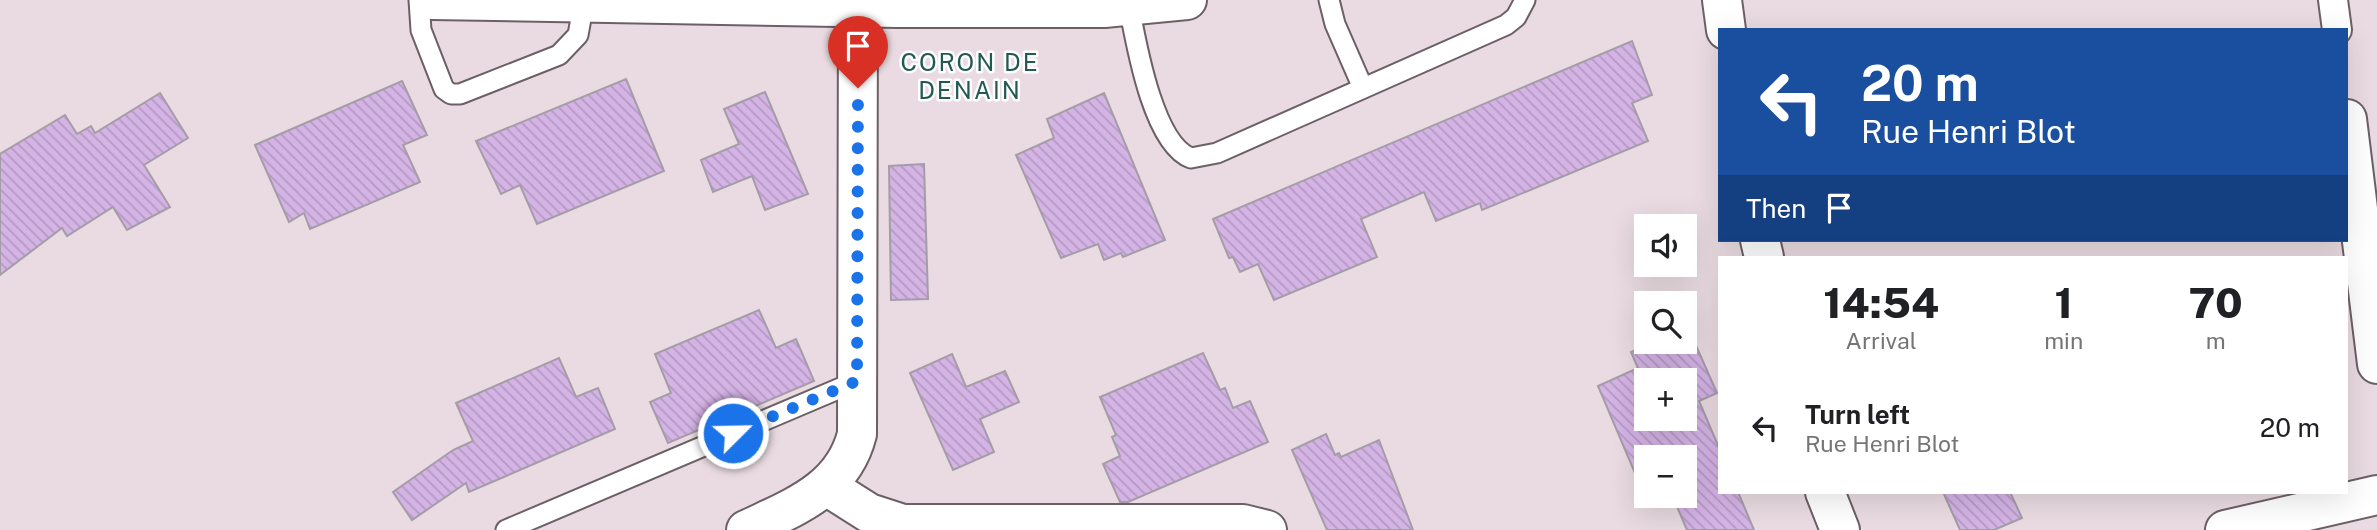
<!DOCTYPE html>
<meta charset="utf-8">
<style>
:root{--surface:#fff;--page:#f2f2f2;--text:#202124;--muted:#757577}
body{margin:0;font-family:"Public Sans",sans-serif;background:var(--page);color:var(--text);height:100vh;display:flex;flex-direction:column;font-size:26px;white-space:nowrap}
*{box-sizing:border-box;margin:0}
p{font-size:23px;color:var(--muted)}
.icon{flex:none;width:38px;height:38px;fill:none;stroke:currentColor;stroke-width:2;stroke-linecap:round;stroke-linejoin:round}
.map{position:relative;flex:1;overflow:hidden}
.side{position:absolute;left:1718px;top:256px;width:630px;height:238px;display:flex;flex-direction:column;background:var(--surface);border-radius:0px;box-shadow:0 7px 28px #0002}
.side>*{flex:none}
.banner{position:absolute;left:1718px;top:28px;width:630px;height:214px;border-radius:0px;box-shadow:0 7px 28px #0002;background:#1a4fa0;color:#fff;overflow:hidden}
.tools{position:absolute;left:1634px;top:214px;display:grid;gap:14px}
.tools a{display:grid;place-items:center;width:63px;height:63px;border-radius:0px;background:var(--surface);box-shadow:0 7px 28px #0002;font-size:35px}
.pin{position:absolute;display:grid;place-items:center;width:60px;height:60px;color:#fff;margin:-72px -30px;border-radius:50% 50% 50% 0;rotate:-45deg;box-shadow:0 0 7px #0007}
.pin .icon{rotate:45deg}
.me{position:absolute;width:77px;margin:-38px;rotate:67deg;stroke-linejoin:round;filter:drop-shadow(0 0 5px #0008)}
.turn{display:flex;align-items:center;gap:24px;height:147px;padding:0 28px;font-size:32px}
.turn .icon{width:91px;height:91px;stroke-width:2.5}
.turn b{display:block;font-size:49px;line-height:60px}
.then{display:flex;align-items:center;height:66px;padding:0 28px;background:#0003;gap:14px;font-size:26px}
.eta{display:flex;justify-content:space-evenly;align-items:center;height:119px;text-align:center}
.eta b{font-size:42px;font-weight:800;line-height:49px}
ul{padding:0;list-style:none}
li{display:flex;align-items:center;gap:21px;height:105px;padding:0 28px}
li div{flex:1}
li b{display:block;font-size:26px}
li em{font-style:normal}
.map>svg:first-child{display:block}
.building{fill:url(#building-back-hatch);stroke:#a49da8;stroke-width:2;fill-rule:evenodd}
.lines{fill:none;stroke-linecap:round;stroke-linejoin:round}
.service-casing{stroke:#6c6066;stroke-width:23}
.pedestrian-casing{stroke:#6c6066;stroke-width:32}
.minor-casing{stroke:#6c6066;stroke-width:42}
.primary-casing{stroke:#6c6066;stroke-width:42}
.service{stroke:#fff;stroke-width:19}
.pedestrian{stroke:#fff;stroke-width:28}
.minor{stroke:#fff;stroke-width:38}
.primary{stroke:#fff;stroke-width:38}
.route{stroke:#1a73e8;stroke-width:12;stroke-dasharray:0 21.6}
.labels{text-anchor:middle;stroke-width:5;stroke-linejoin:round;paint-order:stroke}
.neighbourhood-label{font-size:24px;letter-spacing:2px;fill:#225a53;stroke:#fff}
</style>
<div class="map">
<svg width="2377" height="530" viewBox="0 0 2377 530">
<defs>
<pattern id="building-back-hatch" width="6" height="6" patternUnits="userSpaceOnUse" patternTransform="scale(1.75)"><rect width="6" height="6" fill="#d4b3e5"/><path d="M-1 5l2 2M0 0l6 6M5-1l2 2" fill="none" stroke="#b599c4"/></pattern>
</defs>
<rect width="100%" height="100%" fill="#e9dbe1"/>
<g class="building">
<path d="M 1632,41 L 1652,95 L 1632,103 L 1648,141 L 1482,210 L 1480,203 L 1436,221 L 1424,192 L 1361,219 L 1377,257 L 1274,300 L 1258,264 L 1240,272 L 1233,257 L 1229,258 L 1213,219 Z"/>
<path d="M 626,79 L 664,171 L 537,224 L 520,185 L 501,194 L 476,141 Z"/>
<path d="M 402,81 L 427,135 L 403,145 L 420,182 L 310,229 L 304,213 L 289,222 L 255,145 Z"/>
<path d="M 765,92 L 808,194 L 765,210 L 752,176 L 713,192 L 701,160 L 739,144 L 724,109 Z"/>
<path d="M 160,93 L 188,138 L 144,165 L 170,207 L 127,230 L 113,207 L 67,236 L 62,228 L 0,275 L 0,154 L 65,115 L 77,134 L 91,126 L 95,133 Z"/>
<path d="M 1104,93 L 1165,240 L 1123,257 L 1121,253 L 1104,260 L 1098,244 L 1061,258 L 1016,155 L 1054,138 L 1047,119 Z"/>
<path d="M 924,164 L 928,299 L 891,300 L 889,166 Z"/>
<path d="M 759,310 L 776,348 L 796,339 L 814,381 L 668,443 L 650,402 L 671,393 L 655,354 Z"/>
<path d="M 1686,323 L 1717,393 L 1699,401 L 1720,450 L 1720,492 L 1738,492 L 1754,530 L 1687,530 L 1672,495 L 1685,495 L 1685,457 L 1647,457 L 1647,482 L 1640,485 L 1598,386 L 1638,368 L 1631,352 L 1646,346 L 1644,341 L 1685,341 ZM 1647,380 L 1685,380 L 1685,418 L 1647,418 Z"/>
<path d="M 1203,353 L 1220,390 L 1225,388 L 1233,408 L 1250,401 L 1268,442 L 1128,502 L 1120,502 L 1103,464 L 1120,456 L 1112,437 L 1116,435 L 1100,397 Z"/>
<path d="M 952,354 L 966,387 L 1005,371 L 1019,402 L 980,419 L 994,452 L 953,470 L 910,373 Z"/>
<path d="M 559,358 L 576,397 L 598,388 L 615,429 L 469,492 L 466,483 L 412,520 L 393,492 L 453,450 L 473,441 L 456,403 Z"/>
<path d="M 1326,434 L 1335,455 L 1339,453 L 1341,457 L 1379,440 L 1413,530 L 1327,530 L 1292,450 Z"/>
<path d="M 1943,492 L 2010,492 L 2022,518 L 1994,530 L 1960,530 Z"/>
</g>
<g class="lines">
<g class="service-casing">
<g id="service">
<path d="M 419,0 L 421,30 L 444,89 L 451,94 L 460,94 L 559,55 L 578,35 L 584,2"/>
<path d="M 1329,0 L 1335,24 L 1363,88"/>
<path d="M 1129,6 C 1136,43 1153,144 1191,158 L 1217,153 L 1506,25 L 1516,17 L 1525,0"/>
<path d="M 506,530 L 857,381"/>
</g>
</g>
<g class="pedestrian-casing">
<path id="pedestrian" d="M 2333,0 L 2337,30"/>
</g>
<g class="minor-casing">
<g id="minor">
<path d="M 1722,0 L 1726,30"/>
<path d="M 2347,119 L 2377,364"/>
<path d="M 1760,240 L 1764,257"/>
<path d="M 828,487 L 869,513 L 903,524 L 1243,524 L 1267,530"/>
<path d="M 1825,492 L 1840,530"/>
<path d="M 746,530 C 794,507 843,490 857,434 L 858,8"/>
<path d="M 2225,530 L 2377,495"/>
</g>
</g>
<g class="primary-casing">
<path id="primary" d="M 432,0 L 898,8 L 1104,8 L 1187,0"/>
</g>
<use href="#service" class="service"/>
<use href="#pedestrian" class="pedestrian"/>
<use href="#minor" class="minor"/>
<use href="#primary" class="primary"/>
</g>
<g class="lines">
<path class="route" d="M 733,433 L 857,381 L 858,88"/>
</g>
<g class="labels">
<g class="neighbourhood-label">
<text x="970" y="71">CORON DE<tspan x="970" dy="28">DENAIN</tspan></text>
</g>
</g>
</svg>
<div class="tools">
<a><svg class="icon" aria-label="sound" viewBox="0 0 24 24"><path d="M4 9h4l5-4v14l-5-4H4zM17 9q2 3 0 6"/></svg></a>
<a><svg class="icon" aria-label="search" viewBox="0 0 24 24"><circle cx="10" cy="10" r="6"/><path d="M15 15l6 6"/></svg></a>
<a>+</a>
<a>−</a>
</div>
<div class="pin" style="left:858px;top:88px;background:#d93025"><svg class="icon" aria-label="arrive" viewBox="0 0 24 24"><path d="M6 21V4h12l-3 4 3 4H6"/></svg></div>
<svg class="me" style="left:733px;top:433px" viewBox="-20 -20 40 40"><circle r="17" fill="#1a73e8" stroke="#fff" stroke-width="3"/><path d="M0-11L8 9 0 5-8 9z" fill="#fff"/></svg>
<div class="banner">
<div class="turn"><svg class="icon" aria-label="left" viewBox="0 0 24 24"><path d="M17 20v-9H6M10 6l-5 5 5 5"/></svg><div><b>20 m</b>Rue Henri Blot</div></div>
<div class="then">Then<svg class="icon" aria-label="arrive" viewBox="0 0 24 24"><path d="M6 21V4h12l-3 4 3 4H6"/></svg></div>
</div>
<section class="side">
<div class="eta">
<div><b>14:54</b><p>Arrival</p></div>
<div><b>1</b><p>min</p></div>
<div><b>70</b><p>m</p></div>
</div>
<ul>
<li><svg class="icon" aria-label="left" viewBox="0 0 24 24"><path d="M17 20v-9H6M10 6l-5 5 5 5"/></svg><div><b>Turn left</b><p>Rue Henri Blot</p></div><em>20 m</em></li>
</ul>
</section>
</div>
